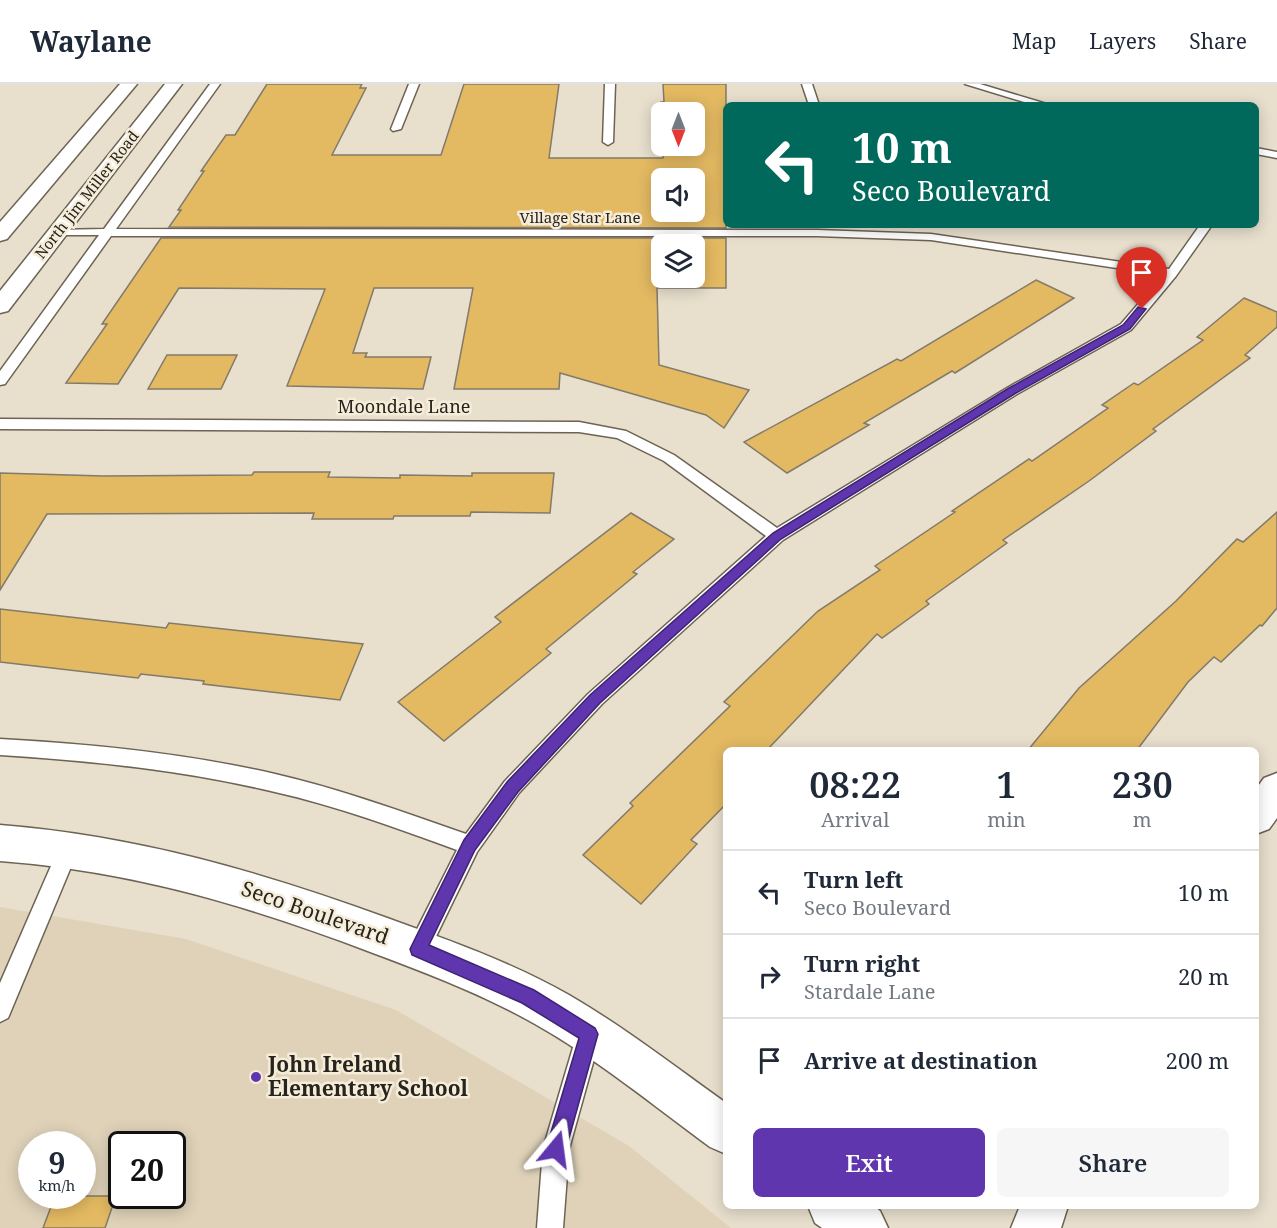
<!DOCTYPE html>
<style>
:root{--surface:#fff;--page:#f6f6f7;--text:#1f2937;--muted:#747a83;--line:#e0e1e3;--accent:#5f36ae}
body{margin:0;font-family:"Noto Serif",serif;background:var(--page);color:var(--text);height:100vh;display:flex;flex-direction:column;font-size:22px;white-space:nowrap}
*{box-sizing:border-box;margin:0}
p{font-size:20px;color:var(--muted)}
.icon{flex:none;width:33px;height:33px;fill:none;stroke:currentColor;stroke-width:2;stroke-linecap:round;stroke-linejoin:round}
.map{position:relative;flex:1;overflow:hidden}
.panel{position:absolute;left:723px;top:663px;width:536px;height:462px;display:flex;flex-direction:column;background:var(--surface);border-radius:9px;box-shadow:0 3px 15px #0003}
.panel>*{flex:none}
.banner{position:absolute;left:723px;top:18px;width:536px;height:126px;border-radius:9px;box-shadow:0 3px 15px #0003;background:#00695c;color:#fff;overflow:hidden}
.needle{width:39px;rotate:180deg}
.controls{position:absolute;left:651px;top:18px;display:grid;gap:12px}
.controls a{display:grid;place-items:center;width:54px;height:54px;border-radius:9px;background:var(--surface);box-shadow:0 3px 15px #0003;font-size:30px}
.speed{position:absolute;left:18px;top:1047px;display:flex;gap:12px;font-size:30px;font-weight:700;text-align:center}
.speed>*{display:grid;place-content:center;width:78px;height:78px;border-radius:50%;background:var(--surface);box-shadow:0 3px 15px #0003;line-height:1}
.speed small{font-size:15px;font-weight:400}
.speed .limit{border:3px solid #111;border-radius:9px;background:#fff;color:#111}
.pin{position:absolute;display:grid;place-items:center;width:51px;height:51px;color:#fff;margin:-62px -26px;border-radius:50% 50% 50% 0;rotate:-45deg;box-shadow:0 0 6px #0007}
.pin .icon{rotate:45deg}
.me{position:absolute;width:66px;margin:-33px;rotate:16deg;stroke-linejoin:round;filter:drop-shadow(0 0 4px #0008)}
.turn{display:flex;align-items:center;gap:21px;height:126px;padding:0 30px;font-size:27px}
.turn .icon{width:78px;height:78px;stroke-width:2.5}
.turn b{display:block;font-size:42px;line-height:51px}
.eta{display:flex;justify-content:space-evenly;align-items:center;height:102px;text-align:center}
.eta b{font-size:36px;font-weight:600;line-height:42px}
.button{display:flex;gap:12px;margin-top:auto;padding:12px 30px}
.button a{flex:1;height:69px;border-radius:9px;background:var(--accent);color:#fff;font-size:24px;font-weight:600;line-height:69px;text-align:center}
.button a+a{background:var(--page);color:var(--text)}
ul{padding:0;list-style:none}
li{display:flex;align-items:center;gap:18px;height:84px;padding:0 30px;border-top:2px solid var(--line)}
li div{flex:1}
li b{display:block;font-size:22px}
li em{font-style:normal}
header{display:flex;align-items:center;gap:36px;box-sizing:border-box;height:84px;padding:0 30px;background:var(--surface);border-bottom:2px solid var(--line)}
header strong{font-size:28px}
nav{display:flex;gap:33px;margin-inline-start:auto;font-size:21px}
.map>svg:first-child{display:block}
.built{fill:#dfd2b9;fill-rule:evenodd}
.building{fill:#e3b962;stroke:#827a6a;stroke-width:1.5;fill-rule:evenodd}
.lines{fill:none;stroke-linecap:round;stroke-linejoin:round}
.service-casing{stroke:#6c6354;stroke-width:3}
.minor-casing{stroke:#6c6354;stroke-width:3}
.tertiary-casing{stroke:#6c6354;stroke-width:3}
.secondary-casing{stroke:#6c6354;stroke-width:3}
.service{fill:#fff;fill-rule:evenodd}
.minor{fill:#fff;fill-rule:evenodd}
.tertiary{fill:#fff;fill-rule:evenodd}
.secondary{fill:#fff;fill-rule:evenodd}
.route{fill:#5f36ae;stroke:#3e2371;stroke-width:1.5}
.poi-dot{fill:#5f36ae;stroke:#f6ecda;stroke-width:2}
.labels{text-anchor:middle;stroke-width:5;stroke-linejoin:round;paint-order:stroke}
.far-street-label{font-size:15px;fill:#27241d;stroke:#f6ecda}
.street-label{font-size:18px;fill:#27241d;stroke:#f6ecda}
.near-street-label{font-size:21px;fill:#27241d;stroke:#f6ecda}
.near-poi-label{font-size:21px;font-weight:bold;fill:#27241d;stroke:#f6ecda;text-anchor:start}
</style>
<header>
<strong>Waylane</strong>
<nav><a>Map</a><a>Layers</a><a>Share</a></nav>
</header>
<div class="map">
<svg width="1277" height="1144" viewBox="0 0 1277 1144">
<rect width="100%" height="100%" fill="#e8dfcd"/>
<path class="built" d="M 0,823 L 186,855 L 396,926 L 629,1062 L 731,1144 L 0,1144 ZM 32,1060 L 82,1060 L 82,1112 L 32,1112 ZM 122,1060 L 172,1060 L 172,1112 L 122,1112 Z"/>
<g class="building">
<path d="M 267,0 L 362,0 L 360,4 L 366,4 L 332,71 L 441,71 L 464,0 L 559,0 L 549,74 L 663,74 L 663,62 L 694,62 L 694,28 L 662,28 L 662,33 L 661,18 L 664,18 L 663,0 L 726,0 L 726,144 L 169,143 L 181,126 L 178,126 L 204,87 L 201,87 L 226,51 L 235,51 ZM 662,94 L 694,94 L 694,128 L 662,128 Z"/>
<path d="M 161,154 L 726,154 L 726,204 L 657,204 L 659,281 L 749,306 L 724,344 L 706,331 L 560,289 L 559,305 L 454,305 L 473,204 L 374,204 L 353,269 L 367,269 L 365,273 L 431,273 L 423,305 L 287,302 L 325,205 L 179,204 L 118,300 L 66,299 L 107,240 L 102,240 ZM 662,160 L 694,160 L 694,194 L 662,194 Z"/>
<path d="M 1036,196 L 1074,214 L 955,289 L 952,287 L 864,339 L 869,341 L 787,389 L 744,358 L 897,275 L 901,277 Z"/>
<path d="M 1244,214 L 1277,228 L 1277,243 L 1245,271 L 1250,274 L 1153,345 L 1156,347 L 1089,397 L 1003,456 L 1007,459 L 926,517 L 929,520 L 882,554 L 877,550 L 767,666 L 726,666 L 726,720 L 691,756 L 697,760 L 641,820 L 583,771 L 633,722 L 630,719 L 730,622 L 724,618 L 818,527 L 880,486 L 875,482 L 955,428 L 952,427 L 1029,375 L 1032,377 L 1108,324 L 1102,321 L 1134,299 L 1138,301 L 1203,256 L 1197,253 Z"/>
<path d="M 167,271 L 237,271 L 221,305 L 148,305 Z"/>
<path d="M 254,388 L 330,388 L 328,393 L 400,394 L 400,391 L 472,392 L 472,389 L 554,389 L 550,429 L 471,428 L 470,432 L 394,432 L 393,435 L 312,435 L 314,429 L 47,430 L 0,506 L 0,389 L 103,392 L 252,391 Z"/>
<path d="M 1277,428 L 1277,524 L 1262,542 L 1260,541 L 1221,578 L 1214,573 L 1188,598 L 1137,666 L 1028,666 L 1079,604 L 1176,517 L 1237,455 L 1243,458 Z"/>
<path d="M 631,429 L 674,455 L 633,488 L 637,490 L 546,565 L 551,569 L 444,657 L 398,618 L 501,538 L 495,533 Z"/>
<path d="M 0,525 L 166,544 L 169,539 L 363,560 L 340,616 L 203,600 L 204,597 L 141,590 L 138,594 L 0,578 Z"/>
<path d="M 55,1112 L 116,1112 L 105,1144 L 43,1144 Z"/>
</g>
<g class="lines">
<g class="service-casing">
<g id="service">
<path d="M 210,0 L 220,0 L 116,145 L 817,146 L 931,150 L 1169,185 L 1200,141 L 1212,141 L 1176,192 L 1131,246 L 1017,310 L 783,456 L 602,620 L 519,709 L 477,768 L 426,873 L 418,876 L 410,873 L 407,865 L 457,766 C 397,744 337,722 275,708 C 184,686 93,677 0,671 L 0,655 C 92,660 184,669 275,690 C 340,705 403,728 466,750 L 505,697 L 588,610 L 766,452 L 664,377 L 617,354 L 579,348 L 0,345 L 0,335 L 579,338 L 626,347 L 674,371 L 777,444 L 1007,304 L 1121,240 L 1163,191 L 931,156 L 817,152 L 111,152 L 5,300 L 0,301 L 0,287 L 99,151 L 58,151 L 52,148 L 54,146 L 104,145 Z"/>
<path d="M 409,0 L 419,0 L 401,45 L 393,47 L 391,45 Z"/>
<path d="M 605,0 L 615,0 L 613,58 L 608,61 L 603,58 Z"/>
<path d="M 802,0 L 812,0 L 819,21 L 809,21 Z"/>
<path d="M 965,0 L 980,0 L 1050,21 L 1034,21 Z"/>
<path d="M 1256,64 L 1277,68 L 1277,74 L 1256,70 Z"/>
<path d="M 68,756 L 75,759 L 78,766 L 8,934 L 0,938 L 0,899 L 61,759 Z"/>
<path d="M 589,938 L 597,942 L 601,950 L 569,1065 L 563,1144 L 537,1144 L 543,1065 L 577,950 L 581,942 Z"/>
</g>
</g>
<g class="minor-casing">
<g id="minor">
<path d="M 1277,689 L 1277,734 L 1269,745 L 1256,750 L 1256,705 L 1264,694 Z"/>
<path d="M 1020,1122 L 1068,1122 L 1061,1144 L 1011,1144 Z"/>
</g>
</g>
<g class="tertiary-casing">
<g id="tertiary">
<path d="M 0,741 C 138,752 261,788 390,835 C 451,857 513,879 569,911 C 624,943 674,982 726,1019 L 726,1070 L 710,1063 C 653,1021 597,975 535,940 C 484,911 429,890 373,869 C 250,822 132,787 0,777 Z"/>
<path d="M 808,1122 L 874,1122 L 880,1127 L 888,1144 L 822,1144 L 815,1139 Z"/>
</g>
</g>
<g class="secondary-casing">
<g id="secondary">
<path d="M 120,0 L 137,0 L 7,155 L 0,157 L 0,138 Z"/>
<path d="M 165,0 L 182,0 L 8,227 L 0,229 L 0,207 Z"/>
</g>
</g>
<use href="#service" class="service"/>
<use href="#minor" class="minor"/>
<use href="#tertiary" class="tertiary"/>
<use href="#secondary" class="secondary"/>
</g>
<path class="route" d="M 1138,223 L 1146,225 L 1130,245 L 1016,309 L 781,455 L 600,619 L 518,708 L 475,766 L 429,861 L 534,906 L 595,944 L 598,950 L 566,1065 L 563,1072 L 556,1075 L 549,1072 L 546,1065 L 579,954 L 522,919 L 412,871 L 410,865 L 464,756 L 507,698 L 590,611 L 773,449 L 1009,304 L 1123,241 Z"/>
<circle class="poi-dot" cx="256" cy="993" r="6"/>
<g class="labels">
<g class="far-street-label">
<text transform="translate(87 111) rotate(-52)" y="5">North Jim Miller Road</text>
<text x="580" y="139">Village Star Lane</text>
</g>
<g class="street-label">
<text x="404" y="329">Moondale Lane</text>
</g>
<g class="near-street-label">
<text transform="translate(315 829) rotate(19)" y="7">Seco Boulevard</text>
</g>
<g class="near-poi-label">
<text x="268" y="988">John Ireland<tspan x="268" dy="24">Elementary School</tspan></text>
</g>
</g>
</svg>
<div class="controls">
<a><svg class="needle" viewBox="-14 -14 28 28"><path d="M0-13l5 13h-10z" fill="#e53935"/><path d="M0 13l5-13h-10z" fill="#747a83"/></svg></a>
<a><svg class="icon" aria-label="sound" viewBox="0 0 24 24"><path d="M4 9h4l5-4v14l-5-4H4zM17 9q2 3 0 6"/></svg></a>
<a><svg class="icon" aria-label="layers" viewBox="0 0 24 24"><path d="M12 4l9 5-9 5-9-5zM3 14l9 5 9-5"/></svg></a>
</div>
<div class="speed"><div>9<small>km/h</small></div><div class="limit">20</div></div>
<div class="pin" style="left:1142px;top:225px;background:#d93025"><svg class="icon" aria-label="arrive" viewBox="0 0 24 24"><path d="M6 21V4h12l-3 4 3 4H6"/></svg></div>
<svg class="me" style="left:556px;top:1065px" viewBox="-20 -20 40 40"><path d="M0-17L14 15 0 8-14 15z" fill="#5f36ae" stroke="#fff" stroke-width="4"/></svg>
<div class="banner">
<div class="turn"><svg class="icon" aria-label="left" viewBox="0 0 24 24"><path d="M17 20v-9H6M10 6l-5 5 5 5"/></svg><div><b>10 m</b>Seco Boulevard</div></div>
</div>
<section class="panel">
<div class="eta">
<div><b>08:22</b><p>Arrival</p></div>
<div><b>1</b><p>min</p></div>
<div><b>230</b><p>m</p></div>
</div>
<ul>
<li><svg class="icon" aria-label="left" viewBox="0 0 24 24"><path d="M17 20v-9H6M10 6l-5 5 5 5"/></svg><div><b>Turn left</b><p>Seco Boulevard</p></div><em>10 m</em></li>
<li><svg class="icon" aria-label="right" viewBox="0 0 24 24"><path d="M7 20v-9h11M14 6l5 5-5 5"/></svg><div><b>Turn right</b><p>Stardale Lane</p></div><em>20 m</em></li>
<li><svg class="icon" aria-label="arrive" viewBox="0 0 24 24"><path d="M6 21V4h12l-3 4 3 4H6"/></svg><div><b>Arrive at destination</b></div><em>200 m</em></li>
</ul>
<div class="button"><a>Exit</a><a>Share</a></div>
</section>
</div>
